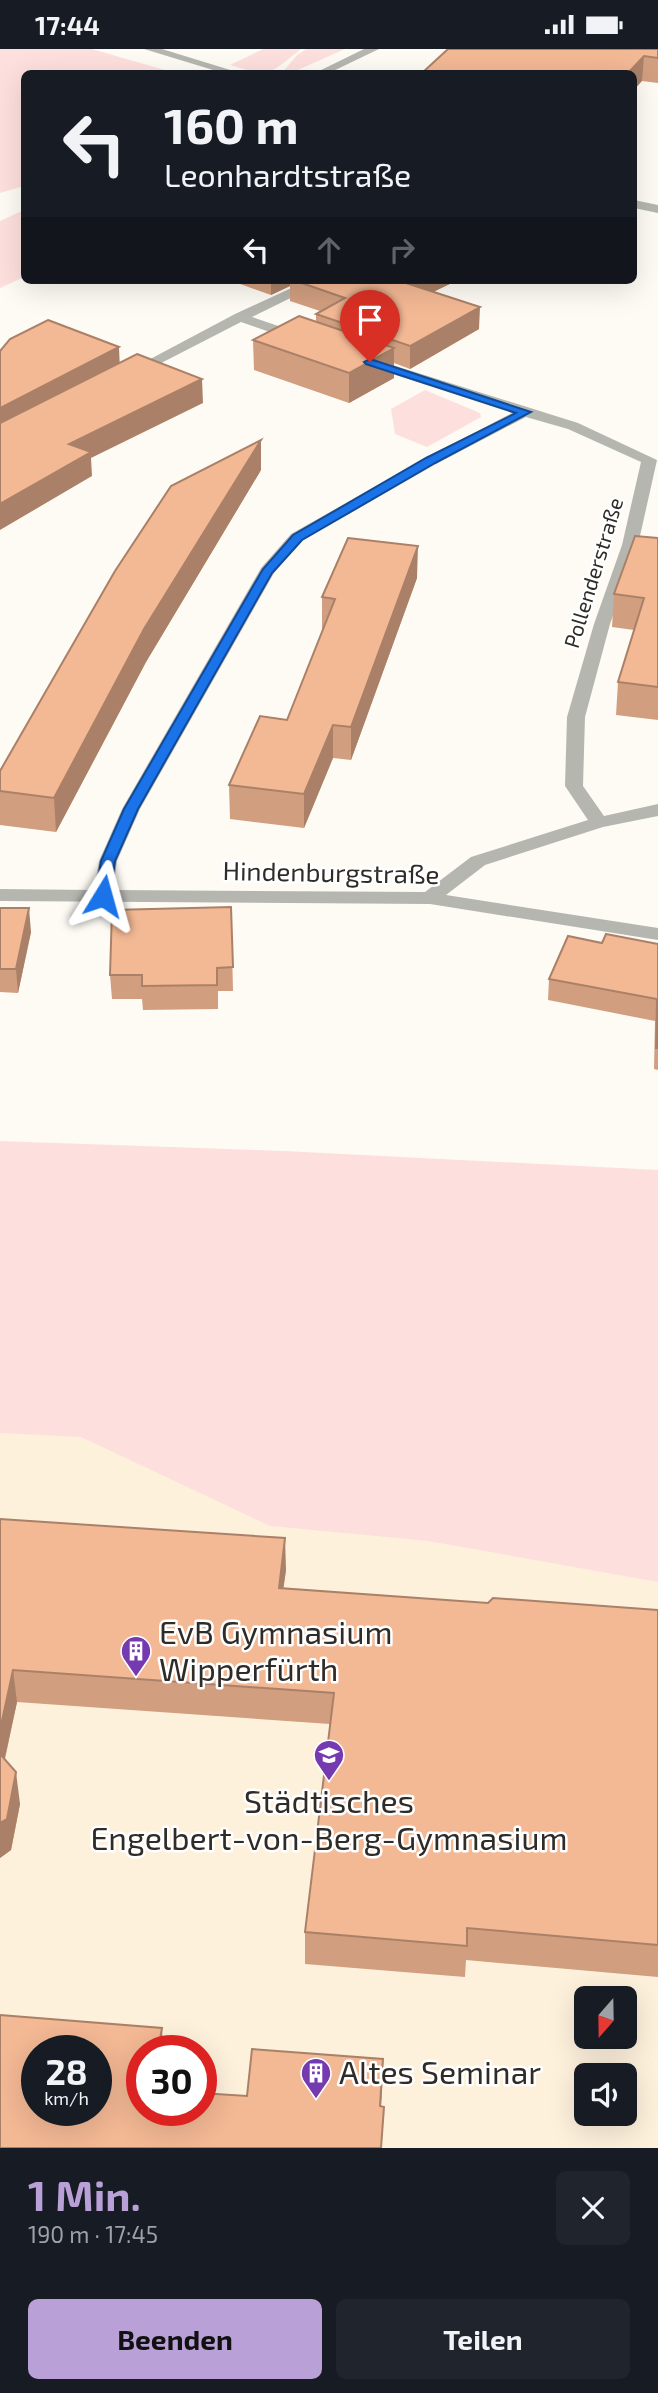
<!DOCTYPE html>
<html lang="de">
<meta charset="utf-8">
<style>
:root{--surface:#171b24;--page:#20242c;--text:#f1f3f6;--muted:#9ea1a6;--accent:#b9a0d6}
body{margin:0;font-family:"Exo 2",sans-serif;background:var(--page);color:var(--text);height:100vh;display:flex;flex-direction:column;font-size:26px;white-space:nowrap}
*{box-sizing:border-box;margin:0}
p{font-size:23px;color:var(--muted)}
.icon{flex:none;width:38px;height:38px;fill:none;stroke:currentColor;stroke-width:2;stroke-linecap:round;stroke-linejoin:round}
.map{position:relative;height:2099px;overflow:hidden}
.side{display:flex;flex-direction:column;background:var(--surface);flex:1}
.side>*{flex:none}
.guide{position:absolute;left:21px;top:21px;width:616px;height:214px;border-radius:10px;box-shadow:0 7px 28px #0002;background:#171b24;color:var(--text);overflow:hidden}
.needle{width:46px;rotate:200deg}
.fabs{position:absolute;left:574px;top:1937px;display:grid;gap:14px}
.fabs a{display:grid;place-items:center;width:63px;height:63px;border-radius:10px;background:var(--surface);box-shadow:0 7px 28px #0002;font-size:35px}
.speed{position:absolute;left:21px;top:1986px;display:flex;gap:14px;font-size:35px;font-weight:700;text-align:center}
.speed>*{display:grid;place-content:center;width:91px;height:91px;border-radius:50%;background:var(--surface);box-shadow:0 7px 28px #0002;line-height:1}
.speed small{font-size:18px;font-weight:400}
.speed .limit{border:10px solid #d22;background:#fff;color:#111}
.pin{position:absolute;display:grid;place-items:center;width:60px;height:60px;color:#fff;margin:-72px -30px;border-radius:50% 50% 50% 0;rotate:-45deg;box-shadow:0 0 7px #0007}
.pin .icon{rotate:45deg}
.me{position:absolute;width:77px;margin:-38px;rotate:8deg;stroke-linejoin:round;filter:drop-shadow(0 0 5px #0008)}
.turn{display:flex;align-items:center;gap:24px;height:147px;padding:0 28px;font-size:32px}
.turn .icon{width:91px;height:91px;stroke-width:2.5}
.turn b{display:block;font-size:49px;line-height:60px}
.lanes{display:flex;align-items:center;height:66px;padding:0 28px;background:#0003;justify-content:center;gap:35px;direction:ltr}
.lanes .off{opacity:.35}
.round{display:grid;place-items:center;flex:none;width:74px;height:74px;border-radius:10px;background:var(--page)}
.head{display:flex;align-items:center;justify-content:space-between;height:119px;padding:0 28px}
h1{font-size:42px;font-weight:700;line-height:52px;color:var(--accent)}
.primary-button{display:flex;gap:14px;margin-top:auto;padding:14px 28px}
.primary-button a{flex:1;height:80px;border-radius:10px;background:var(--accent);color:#111;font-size:28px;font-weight:700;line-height:80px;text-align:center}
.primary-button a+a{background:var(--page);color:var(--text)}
.status{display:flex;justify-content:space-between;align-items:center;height:49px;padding:0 35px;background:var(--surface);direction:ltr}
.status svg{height:19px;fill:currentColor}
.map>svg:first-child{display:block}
.built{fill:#fdf1dc;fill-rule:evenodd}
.green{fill:#fde0dd}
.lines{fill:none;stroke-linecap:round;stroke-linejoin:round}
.minor{fill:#b5b6af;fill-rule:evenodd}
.wall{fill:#d19e7f}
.shaded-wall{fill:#aa8168}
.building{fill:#f3b894;stroke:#aa8168;stroke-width:2;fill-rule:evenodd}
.route{fill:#1a73e8;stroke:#114b97;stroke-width:2}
.labels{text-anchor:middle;stroke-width:5;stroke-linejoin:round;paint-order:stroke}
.far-street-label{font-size:21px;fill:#2f2c27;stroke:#fff}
.street-label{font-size:26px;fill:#2f2c27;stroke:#fff}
.near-poi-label{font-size:32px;fill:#2f2c27;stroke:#fff;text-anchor:start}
</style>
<div class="status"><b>17:44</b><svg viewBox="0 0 49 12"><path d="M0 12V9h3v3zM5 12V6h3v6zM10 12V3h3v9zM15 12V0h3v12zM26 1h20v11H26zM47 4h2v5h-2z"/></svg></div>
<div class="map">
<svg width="658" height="2099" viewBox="0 0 658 2099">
<rect width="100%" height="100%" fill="#fefbf5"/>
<path class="built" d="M 0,1349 L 658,1516 L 658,2099 L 0,2099 ZM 586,1950 L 625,1950 L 625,1988 L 586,1988 ZM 37,2002 L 96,2002 L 96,2062 L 37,2062 ZM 142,2002 L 201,2002 L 201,2062 L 142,2062 ZM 586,2026 L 625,2026 L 625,2065 L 586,2065 Z"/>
<g class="green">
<path d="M 0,0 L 92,0 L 175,24 L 24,24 L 24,137 L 0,144 Z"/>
<path d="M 263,0 L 301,0 C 268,26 271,29 230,16 Z"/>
<path d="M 306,0 L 345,0 L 291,24 L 282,24 L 297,6 Z"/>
<path d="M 24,161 L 24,228 L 0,239 L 0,172 Z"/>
<path d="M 425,341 L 480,364 L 481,368 L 427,398 L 395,385 L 391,360 Z"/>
<path d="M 0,1092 L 285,1102 L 658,1121 L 658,1533 L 428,1492 L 270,1477 L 81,1388 L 0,1384 Z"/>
</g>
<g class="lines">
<g class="minor">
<path d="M 144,0 L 162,0 L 240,24 L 223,24 Z"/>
<path d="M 364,0 L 379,0 L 329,24 L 315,24 Z"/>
<path d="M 634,151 L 658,156 L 658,164 L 634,159 Z"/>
<path d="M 309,231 L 327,231 L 252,268 L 305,286 L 305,292 L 295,292 L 241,273 L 136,327 L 126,327 L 124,324 L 235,265 Z"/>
<path d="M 367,308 L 578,374 L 657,411 L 638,496 L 610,575 L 585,668 L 583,737 L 604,767 L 658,755 L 658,767 L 603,778 L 485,816 L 446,846 L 658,879 L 658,891 L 430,855 L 0,852 L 0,840 L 94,841 L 99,812 L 122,760 L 261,519 L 291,485 L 426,409 L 512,364 L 362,315 L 360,312 ZM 526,368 L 568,380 L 641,413 L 622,496 L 594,575 L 567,668 L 565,737 L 588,771 L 471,808 L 425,843 L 113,841 L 117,812 L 140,760 L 274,524 L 303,491 L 436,415 Z"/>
</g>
</g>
<g class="wall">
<path d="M 448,0 L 658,0 L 658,34 L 642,32 Z"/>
<path d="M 229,231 L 458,231 L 433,243 L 479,280 L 410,320 L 394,314 L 394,329 L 349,354 L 254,321 L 253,291 L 316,272 L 316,265 L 320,262 L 290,252 L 290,237 L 271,246 Z"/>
<path d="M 261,421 L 146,613 L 56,783 L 0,776 L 0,722 Z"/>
<path d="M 658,489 L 658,671 L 616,666 L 618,633 L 634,581 L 612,578 L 614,545 Z"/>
<path d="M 417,529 L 351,711 L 333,709 L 304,779 L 230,770 L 229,736 L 287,671 L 323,580 L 322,580 L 322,548 Z"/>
<path d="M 231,858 L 233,942 L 218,942 L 218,960 L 143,961 L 142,950 L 112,950 L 110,926 Z"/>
<path d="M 0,859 L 31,883 L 18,944 L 0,943 Z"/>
<path d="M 602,894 L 658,895 L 658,1021 L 654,1020 L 655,972 L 548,951 L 549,930 Z"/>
<path d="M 0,1470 L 286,1521 L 283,1540 L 488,1554 L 658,1561 L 658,1928 L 466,1911 L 465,1928 L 305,1915 L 305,1883 L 330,1675 L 17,1653 L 5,1710 L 20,1755 L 11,1801 L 0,1809 Z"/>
</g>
<g class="shaded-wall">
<path d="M 644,7 L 642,32 L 634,41 L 634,24 L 628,24 Z"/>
<path d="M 271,231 L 290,231 L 290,237 L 271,246 Z"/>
<path d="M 412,231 L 458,231 L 406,256 L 406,234 Z"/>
<path d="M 480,258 L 479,280 L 410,320 L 410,297 Z"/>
<path d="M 119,298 L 120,322 L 0,384 L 0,359 Z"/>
<path d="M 394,299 L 394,329 L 349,354 L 349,324 Z"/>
<path d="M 202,330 L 203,354 L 91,409 L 92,427 L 0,481 L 0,455 L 69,395 Z"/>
<path d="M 261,391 L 261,421 L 146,613 L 56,783 L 54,749 L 144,580 Z"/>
<path d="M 418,497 L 417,529 L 351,711 L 351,678 Z"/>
<path d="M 333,676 L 333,709 L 304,779 L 304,745 Z"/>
<path d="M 29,859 L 31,883 L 18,944 L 16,920 Z"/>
<path d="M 285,1489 L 286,1521 L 279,1571 L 279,1539 Z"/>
<path d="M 13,1621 L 17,1653 L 0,1731 L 0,1681 Z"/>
<path d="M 16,1723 L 20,1755 L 11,1801 L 0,1809 L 0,1774 Z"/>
<path d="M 162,1979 L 163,2002 L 158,2002 Z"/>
<path d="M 383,2010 L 382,2041 L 379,2088 L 380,2057 Z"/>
</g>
<g class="building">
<path d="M 448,0 L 658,0 L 658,9 L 644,7 L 628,24 L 422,24 Z"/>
<path d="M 293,231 L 412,231 L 406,234 L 480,258 L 410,297 L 316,265 L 345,249 Z"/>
<path d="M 299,267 L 394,299 L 349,324 L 253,291 Z"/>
<path d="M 48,271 L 119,298 L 0,359 L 0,302 L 10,290 Z"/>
<path d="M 137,305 L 202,330 L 69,395 L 91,403 L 0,455 L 0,374 Z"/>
<path d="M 261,391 L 144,580 L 54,749 L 0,742 L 0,722 L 115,522 L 171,437 Z"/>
<path d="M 635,487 L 658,489 L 658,638 L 618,633 L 644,549 L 614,545 Z"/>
<path d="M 348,489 L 418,497 L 351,678 L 333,676 L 304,745 L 229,736 L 260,667 L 287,671 L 335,550 L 322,548 Z"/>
<path d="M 231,858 L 233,918 L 217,919 L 217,936 L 142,937 L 142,926 L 110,926 L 112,861 Z"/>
<path d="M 0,859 L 29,859 L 16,920 L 0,920 Z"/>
<path d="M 606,885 L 658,895 L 658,999 L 656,999 L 657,950 L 549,930 L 568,887 L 602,894 Z"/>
<path d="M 0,1470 L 285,1489 L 279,1539 L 488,1554 L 493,1549 L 658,1561 L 658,1896 L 467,1879 L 467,1897 L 305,1883 L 334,1644 L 13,1621 L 0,1681 Z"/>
<path d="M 0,1705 L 16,1723 L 7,1770 L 0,1774 Z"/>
<path d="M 0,1966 L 162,1979 L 158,2002 L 142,2002 L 142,2062 L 201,2062 L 201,2044 L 247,2047 L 252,2000 L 383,2010 L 380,2057 L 384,2058 L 381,2099 L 0,2099 ZM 37,2002 L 96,2002 L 96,2062 L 37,2062 Z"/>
</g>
<path class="route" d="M 370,310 L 531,363 L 435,414 L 302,491 L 272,524 L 138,760 L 115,812 L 110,847 L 108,850 L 98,850 L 95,847 L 101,812 L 124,760 L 263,520 L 293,486 L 426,409 L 516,364 L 366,315 L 364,313 Z"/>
<defs>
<g id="building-pin" transform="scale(1.575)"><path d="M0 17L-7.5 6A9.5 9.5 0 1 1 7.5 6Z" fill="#753ab0" stroke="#fff"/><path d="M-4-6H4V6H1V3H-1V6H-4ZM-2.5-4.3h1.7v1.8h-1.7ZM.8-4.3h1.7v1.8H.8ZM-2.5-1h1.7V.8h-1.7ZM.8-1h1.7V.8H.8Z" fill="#fff"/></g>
<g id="school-pin" transform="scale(1.575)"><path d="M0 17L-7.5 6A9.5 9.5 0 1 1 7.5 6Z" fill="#753ab0" stroke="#fff"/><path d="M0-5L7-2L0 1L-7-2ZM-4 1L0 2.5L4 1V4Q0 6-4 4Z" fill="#fff"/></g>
</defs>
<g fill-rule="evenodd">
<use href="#building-pin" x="136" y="1602"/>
<use href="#school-pin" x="329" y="1706"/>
<use href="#building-pin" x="316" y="2024"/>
</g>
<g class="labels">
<g class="far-street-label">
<text transform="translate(594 524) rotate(-73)" y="7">Pollenderstraße</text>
</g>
<g class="street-label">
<text transform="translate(331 824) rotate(1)" y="9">Hindenburgstraße</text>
</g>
<g class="near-poi-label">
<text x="159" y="1595">EvB Gymnasium<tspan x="159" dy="37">Wipperfürth</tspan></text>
<text x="329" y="1764" text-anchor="middle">Städtisches<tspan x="329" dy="37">Engelbert-von-Berg-Gymnasium</tspan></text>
<text x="339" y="2035">Altes Seminar</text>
</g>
</g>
</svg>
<div class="fabs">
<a><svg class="needle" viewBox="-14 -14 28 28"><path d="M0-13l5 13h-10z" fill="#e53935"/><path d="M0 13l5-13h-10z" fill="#9ea1a6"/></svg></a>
<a><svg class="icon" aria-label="sound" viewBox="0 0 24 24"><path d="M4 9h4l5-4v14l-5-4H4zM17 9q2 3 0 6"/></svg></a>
</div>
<div class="speed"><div>28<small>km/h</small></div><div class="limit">30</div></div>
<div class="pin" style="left:370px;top:313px;background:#d93025"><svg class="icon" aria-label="arrive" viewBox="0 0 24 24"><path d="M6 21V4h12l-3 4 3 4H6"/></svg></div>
<svg class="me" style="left:103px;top:847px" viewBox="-20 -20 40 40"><path d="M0-17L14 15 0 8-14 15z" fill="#1a73e8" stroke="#fff" stroke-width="4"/></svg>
<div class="guide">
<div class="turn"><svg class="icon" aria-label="left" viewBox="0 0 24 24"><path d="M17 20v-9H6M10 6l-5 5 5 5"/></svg><div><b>160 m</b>Leonhardtstraße</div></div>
<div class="lanes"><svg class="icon" aria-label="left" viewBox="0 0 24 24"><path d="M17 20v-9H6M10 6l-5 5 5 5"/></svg><svg class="icon off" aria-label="ahead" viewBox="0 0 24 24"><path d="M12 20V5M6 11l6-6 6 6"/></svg><svg class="icon off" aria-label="right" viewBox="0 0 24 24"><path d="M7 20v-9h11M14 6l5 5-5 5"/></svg></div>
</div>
</div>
<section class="side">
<div class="head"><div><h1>1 Min.</h1><p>190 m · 17:45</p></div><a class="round"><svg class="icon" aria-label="close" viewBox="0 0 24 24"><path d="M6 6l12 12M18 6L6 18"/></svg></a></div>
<div class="primary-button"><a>Beenden</a><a>Teilen</a></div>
</section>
